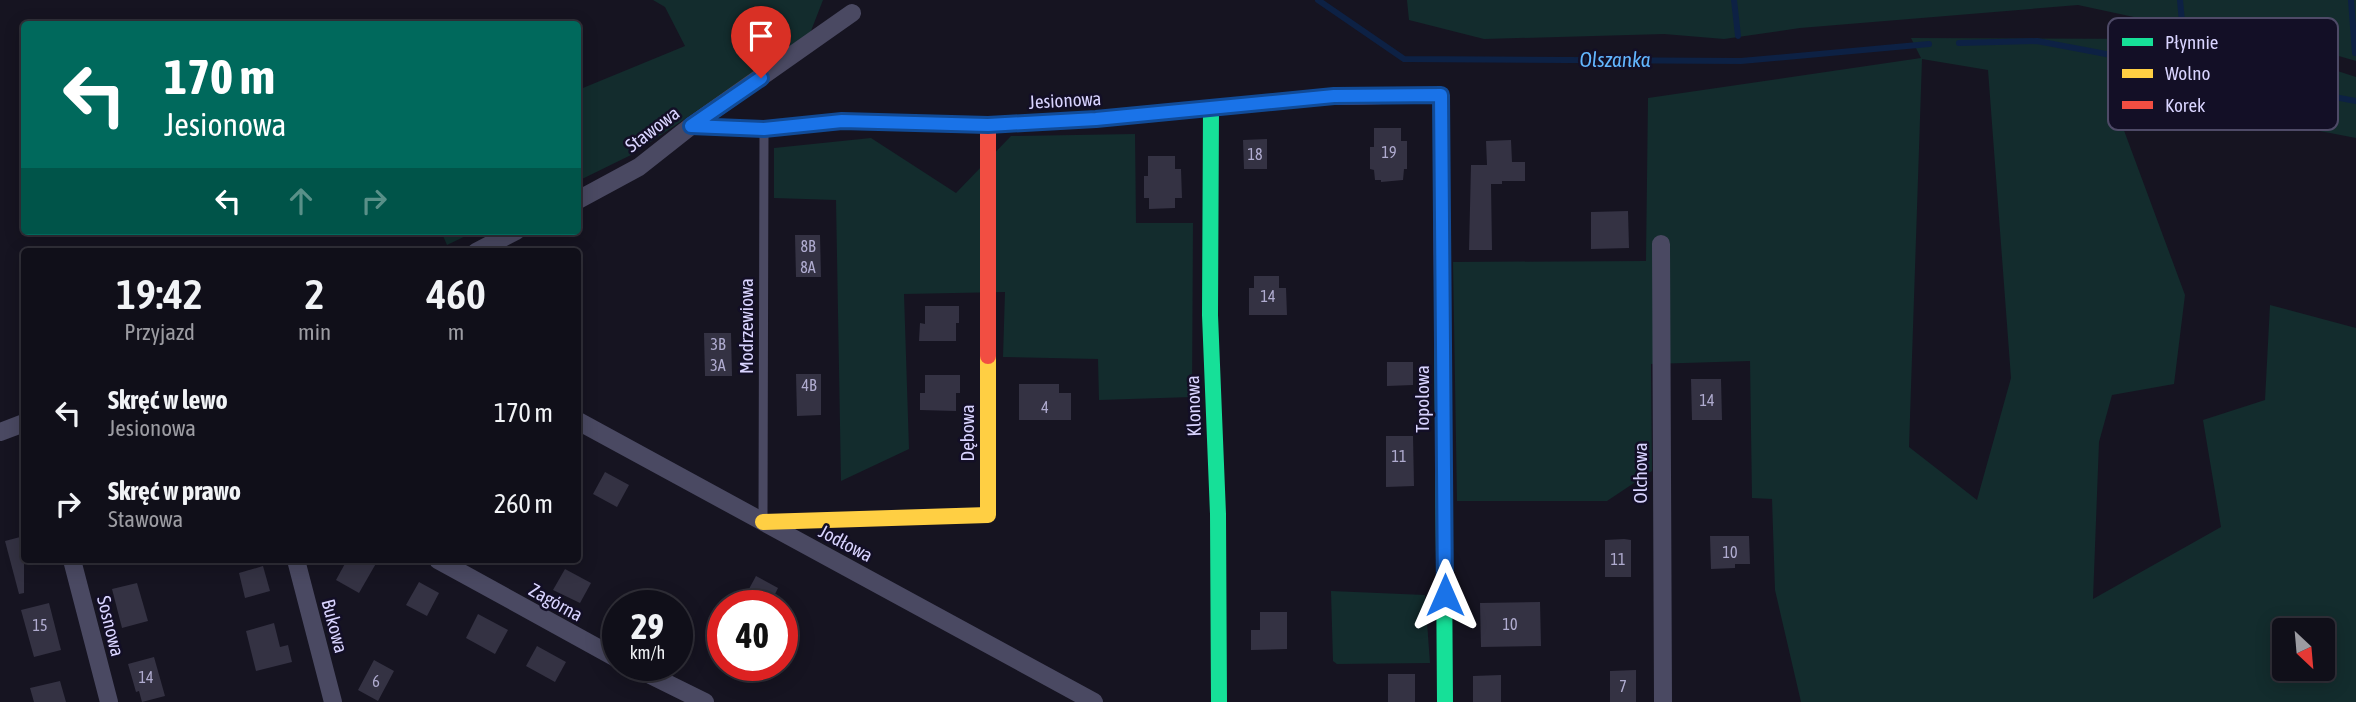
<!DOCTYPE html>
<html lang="pl">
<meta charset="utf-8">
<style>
:root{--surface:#100f19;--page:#1e1d26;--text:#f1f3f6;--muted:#9c9ca2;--line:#302f38}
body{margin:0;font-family:"Asap Condensed",sans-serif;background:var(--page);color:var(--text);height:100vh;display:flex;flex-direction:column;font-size:26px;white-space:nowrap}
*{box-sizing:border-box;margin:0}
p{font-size:23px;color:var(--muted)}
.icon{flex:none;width:38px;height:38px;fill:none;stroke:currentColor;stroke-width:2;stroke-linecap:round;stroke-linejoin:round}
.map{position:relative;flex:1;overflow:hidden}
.side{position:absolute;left:21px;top:248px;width:560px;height:315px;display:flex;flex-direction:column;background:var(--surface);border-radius:7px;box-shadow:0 4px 18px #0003,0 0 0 2px var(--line)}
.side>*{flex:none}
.banner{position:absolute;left:21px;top:21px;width:560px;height:214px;border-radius:7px;box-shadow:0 4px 18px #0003,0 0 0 2px var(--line);background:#00695c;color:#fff;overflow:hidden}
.needle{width:46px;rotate:154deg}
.tools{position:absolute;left:2272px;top:618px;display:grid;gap:14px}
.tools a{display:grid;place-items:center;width:63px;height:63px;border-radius:7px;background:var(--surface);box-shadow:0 4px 18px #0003,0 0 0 2px var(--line);font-size:35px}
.speed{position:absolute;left:602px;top:590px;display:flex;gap:14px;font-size:35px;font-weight:700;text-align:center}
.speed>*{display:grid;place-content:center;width:91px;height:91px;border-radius:50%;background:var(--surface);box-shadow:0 4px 18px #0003,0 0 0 2px var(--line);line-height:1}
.speed small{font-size:18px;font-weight:400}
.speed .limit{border:10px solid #d22;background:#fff;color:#111}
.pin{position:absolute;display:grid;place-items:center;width:60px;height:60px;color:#fff;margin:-72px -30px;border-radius:50% 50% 50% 0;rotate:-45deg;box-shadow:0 0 7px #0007}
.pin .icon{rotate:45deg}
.me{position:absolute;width:77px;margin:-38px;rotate:0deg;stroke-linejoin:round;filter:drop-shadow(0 0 5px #0008)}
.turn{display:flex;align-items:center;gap:24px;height:147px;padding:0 28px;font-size:32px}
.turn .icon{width:91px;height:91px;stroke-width:2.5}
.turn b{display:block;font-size:49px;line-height:60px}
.lanes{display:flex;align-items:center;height:66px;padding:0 28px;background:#0003;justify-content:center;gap:35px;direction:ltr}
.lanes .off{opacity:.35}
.eta{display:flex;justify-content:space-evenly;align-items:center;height:119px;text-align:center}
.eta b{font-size:42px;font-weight:600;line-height:49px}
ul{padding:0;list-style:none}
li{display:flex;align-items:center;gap:21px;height:91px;padding:0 28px}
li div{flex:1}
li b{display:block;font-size:26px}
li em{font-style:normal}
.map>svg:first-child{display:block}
.green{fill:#132c2d;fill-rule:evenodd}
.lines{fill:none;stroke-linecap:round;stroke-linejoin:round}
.stream{stroke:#0d2144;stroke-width:6}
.building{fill:#343243}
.lane{stroke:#4a4962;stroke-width:9}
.street{stroke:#4a4962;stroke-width:18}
.fast{stroke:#16e098;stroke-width:16}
.slow{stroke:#ffcf43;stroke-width:16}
.jam{stroke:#f24e42;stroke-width:16}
.route-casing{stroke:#114b97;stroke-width:18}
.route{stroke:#1a73e8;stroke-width:12}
.labels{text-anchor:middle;stroke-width:5;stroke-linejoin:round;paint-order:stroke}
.number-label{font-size:16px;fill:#b0acd0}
.street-label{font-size:19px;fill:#d9d4ff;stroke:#130f26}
.water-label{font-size:21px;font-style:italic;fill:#62b6ff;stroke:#130f26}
.key{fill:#130f26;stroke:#4e4a67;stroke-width:2}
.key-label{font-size:19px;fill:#d9d4ff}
</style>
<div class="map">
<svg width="2356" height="702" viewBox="0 0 2356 702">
<rect width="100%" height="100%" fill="#161421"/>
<g class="green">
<path d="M 653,0 L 823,0 L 809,36 L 631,155 L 578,181 L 578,90 L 685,46 L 665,7 Z"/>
<path d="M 1407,0 L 2356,0 L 2356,61 L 2242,28 L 2171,25 L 2078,5 L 1800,28 L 1724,39 L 1664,34 L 1484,39 L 1409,20 Z"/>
<path d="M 1911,38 L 2166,39 L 2255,44 L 2356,77 L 2356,138 L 2109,90 L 2185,295 L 2174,384 L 2112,395 L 2099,442 L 2093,599 L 2221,527 L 2203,420 L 2265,400 L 2270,305 L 2356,328 L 2356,702 L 1801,702 L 1775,590 L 1772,499 L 1752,498 L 1750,361 L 1651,364 L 1652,471 L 1607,501 L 1457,501 L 1453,262 L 1646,261 L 1648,98 L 1921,58 ZM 1922,59 L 1988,70 L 2011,378 L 1977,500 L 1909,447 ZM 2284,630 L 2322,630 L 2322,668 L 2284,668 Z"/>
<path d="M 1135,134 L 1136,223 L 1193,223 L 1192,397 L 1099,400 L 1098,359 L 1003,357 L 1005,292 L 904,294 L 909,449 L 841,481 L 836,200 L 774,198 L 774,148 L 871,138 L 956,193 L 1011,136 Z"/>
<path d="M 441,231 L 476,231 L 447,245 Z"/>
<path d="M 1331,591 L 1425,595 L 1430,663 L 1337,664 L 1333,661 Z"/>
</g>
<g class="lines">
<g class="stream">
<path d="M 1318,0 L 1404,59 L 1741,61 L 1929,44"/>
<path d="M 1734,0 L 1738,36"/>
<path d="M 2180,0 L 2182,22"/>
<path d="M 2351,0 L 2355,53"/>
<path d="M 2184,34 L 2187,70"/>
<path d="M 1959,43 L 2037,41 L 2356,101"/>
</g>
</g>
<g class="building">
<path d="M 1374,128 L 1401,128 L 1401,141 L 1407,141 L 1407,169 L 1404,169 L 1403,180 L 1381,182 L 1381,180 L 1375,180 L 1374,170 L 1370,169 L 1370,147 L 1374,147 Z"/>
<path d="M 1267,139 L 1267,169 L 1244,169 L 1243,140 Z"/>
<path d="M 1511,140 L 1512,162 L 1525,162 L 1525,181 L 1502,181 L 1502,184 L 1491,184 L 1492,250 L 1469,250 L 1471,165 L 1487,165 L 1486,141 Z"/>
<path d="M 1148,156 L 1175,156 L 1175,169 L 1181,169 L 1182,198 L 1175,198 L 1175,208 L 1149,209 L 1149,198 L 1144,198 L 1144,176 L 1148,176 Z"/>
<path d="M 1628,211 L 1629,248 L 1591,249 L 1591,212 Z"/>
<path d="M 795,235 L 820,235 L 821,277 L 796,277 Z"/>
<path d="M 1254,276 L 1279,276 L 1279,288 L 1286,288 L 1287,315 L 1249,315 L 1249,288 L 1254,288 Z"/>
<path d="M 925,306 L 959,306 L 959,323 L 956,323 L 956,341 L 919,341 L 920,323 L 925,324 Z"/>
<path d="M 704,333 L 731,333 L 732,376 L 705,376 Z"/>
<path d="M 1387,362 L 1413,362 L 1413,385 L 1387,386 Z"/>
<path d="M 796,374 L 821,374 L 821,415 L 797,416 Z"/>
<path d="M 925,375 L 960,375 L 960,393 L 956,393 L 956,411 L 920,410 L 920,393 L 925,393 Z"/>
<path d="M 1691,379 L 1721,379 L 1722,420 L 1692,420 Z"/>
<path d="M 1019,384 L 1059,384 L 1059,393 L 1071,393 L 1071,420 L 1019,420 Z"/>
<path d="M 1386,436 L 1413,436 L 1414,486 L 1386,487 Z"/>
<path d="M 605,472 L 629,485 L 617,507 L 593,494 Z"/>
<path d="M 24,536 L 24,593 L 19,594 L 5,541 Z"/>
<path d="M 1710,536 L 1749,536 L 1750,564 L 1735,564 L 1735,568 L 1711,569 Z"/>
<path d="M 1624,539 L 1631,540 L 1631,577 L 1605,577 L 1605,540 Z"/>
<path d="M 347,560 L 378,560 L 359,593 L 336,580 Z"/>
<path d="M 263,566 L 270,591 L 245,598 L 239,573 Z"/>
<path d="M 565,569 L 591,583 L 580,603 L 553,590 Z"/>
<path d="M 756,576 L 778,588 L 769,606 L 754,606 L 743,600 Z"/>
<path d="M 419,582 L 439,593 L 427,616 L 406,605 Z"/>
<path d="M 137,583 L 148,621 L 122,628 L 112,589 Z"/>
<path d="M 1540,602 L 1541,646 L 1481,647 L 1480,603 Z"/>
<path d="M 49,603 L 61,650 L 34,657 L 21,610 Z"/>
<path d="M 1260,612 L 1287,612 L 1287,649 L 1251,650 L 1251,630 L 1260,630 Z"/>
<path d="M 478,614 L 508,630 L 495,654 L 466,638 Z"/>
<path d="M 274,623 L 280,647 L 288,645 L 292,662 L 256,671 L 246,631 Z"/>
<path d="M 537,646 L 566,662 L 555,682 L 526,666 Z"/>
<path d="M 154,657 L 165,696 L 142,702 L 139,691 L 136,692 L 128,664 Z"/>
<path d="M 374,660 L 394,671 L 378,701 L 358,690 Z"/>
<path d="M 1636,670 L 1636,702 L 1610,702 L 1610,671 Z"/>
<rect x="1388" y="674" width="27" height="28"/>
<path d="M 1501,675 L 1501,702 L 1473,702 L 1473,676 Z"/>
<path d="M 60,681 L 66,702 L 34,702 L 30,688 Z"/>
</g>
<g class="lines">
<path class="lane" d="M 763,520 L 764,132"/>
<g class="street">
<path d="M 578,200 L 639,167 L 691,126 L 852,13"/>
<path d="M 1661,244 L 1663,702"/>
<path d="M 476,252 L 516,231"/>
<path d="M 578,421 L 1094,702"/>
<path d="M 0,432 L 24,423"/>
<path d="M 72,560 L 109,702"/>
<path d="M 296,560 L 333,702"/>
<path d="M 438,560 L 618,659"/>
<path d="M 630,665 L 705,702"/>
</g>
<g class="fast">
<path d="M 1211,109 L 1210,315 L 1218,514 L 1219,702"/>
<path d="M 691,126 L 764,129 L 842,121 L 988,125 L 1096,119 L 1323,97"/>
<path d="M 1442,279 L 1445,702"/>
</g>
<path class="slow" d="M 763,522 L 988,515 L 988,356"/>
<g class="jam">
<path d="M 1323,97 L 1441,95 L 1442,279"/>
<path d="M 988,125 L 988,356"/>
</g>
</g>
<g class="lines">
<g class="route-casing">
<path id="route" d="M 761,78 L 691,126 L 764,129 L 842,121 L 988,125 L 1096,119 L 1334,96 L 1441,95 L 1445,595"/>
</g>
<use href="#route" class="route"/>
</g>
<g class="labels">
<g class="number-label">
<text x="1389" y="158">19</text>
<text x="1255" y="160">18</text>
<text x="808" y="252">8B</text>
<text x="808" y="273">8A</text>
<text x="1268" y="302">14</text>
<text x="718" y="350">3B</text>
<text x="718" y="371">3A</text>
<text x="809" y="391">4B</text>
<text x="1707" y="406">14</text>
<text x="1045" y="413">4</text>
<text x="1399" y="462">11</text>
<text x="1730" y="558">10</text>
<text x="1618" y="565">11</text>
<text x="1510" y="630">10</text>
<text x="40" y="631">15</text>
<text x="146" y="683">14</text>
<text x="376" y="687">6</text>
<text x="1623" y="692">7</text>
</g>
<g class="street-label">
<text transform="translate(1065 100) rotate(-3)" y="7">Jesionowa</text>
<text transform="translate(652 129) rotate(-37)" y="7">Stawowa</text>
<text transform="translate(746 326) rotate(-90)" y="7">Modrzewiowa</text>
<text transform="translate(1422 399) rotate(-90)" y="7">Topolowa</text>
<text transform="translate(1193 406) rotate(-92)" y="7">Klonowa</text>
<text transform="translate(967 433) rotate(-90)" y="7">Dębowa</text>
<text transform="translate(1640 473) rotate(-90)" y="7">Olchowa</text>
<text transform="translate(846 543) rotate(28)" y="7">Jodłowa</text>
<text transform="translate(556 602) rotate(29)" y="7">Zagórna</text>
<text transform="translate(111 626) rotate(76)" y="7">Sosnowa</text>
<text transform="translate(335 626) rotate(75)" y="7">Bukowa</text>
</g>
<g class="water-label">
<text x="1615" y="67">Olszanka</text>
</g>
</g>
<rect x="2108" y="18" width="230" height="112" rx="10" class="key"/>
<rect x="2122" y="38" width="31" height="8" fill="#16e098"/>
<rect x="2122" y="69" width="31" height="9" fill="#ffcf43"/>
<rect x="2122" y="101" width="31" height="8" fill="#f24e42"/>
<g class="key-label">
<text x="2165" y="49">Płynnie</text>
<text x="2165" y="80">Wolno</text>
<text x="2165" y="112">Korek</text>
</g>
</svg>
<div class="tools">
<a><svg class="needle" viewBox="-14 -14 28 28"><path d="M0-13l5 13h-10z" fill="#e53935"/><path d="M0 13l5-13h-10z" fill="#9c9ca2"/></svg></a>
</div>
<div class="speed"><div>29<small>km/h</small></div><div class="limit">40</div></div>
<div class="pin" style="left:761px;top:78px;background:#d93025"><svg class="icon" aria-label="arrive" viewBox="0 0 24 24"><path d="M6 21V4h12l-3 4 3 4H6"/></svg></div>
<svg class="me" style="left:1445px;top:595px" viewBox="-20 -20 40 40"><path d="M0-17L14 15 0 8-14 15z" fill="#1a73e8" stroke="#fff" stroke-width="4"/></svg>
<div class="banner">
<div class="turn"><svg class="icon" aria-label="left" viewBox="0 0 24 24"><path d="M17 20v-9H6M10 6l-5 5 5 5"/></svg><div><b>170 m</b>Jesionowa</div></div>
<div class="lanes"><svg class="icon" aria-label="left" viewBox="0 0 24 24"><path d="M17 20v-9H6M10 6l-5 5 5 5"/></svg><svg class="icon off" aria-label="ahead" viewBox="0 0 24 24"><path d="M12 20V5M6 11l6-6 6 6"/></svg><svg class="icon off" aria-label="right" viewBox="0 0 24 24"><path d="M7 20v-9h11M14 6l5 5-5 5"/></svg></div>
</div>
<section class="side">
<div class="eta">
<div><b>19:42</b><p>Przyjazd</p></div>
<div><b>2</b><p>min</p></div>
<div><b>460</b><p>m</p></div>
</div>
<ul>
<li><svg class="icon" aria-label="left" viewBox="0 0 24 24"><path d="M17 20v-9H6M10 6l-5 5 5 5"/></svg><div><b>Skręć w lewo</b><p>Jesionowa</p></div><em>170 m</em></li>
<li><svg class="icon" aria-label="right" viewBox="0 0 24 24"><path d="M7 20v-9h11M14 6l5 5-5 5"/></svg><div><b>Skręć w prawo</b><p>Stawowa</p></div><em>260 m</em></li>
</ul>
</section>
</div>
